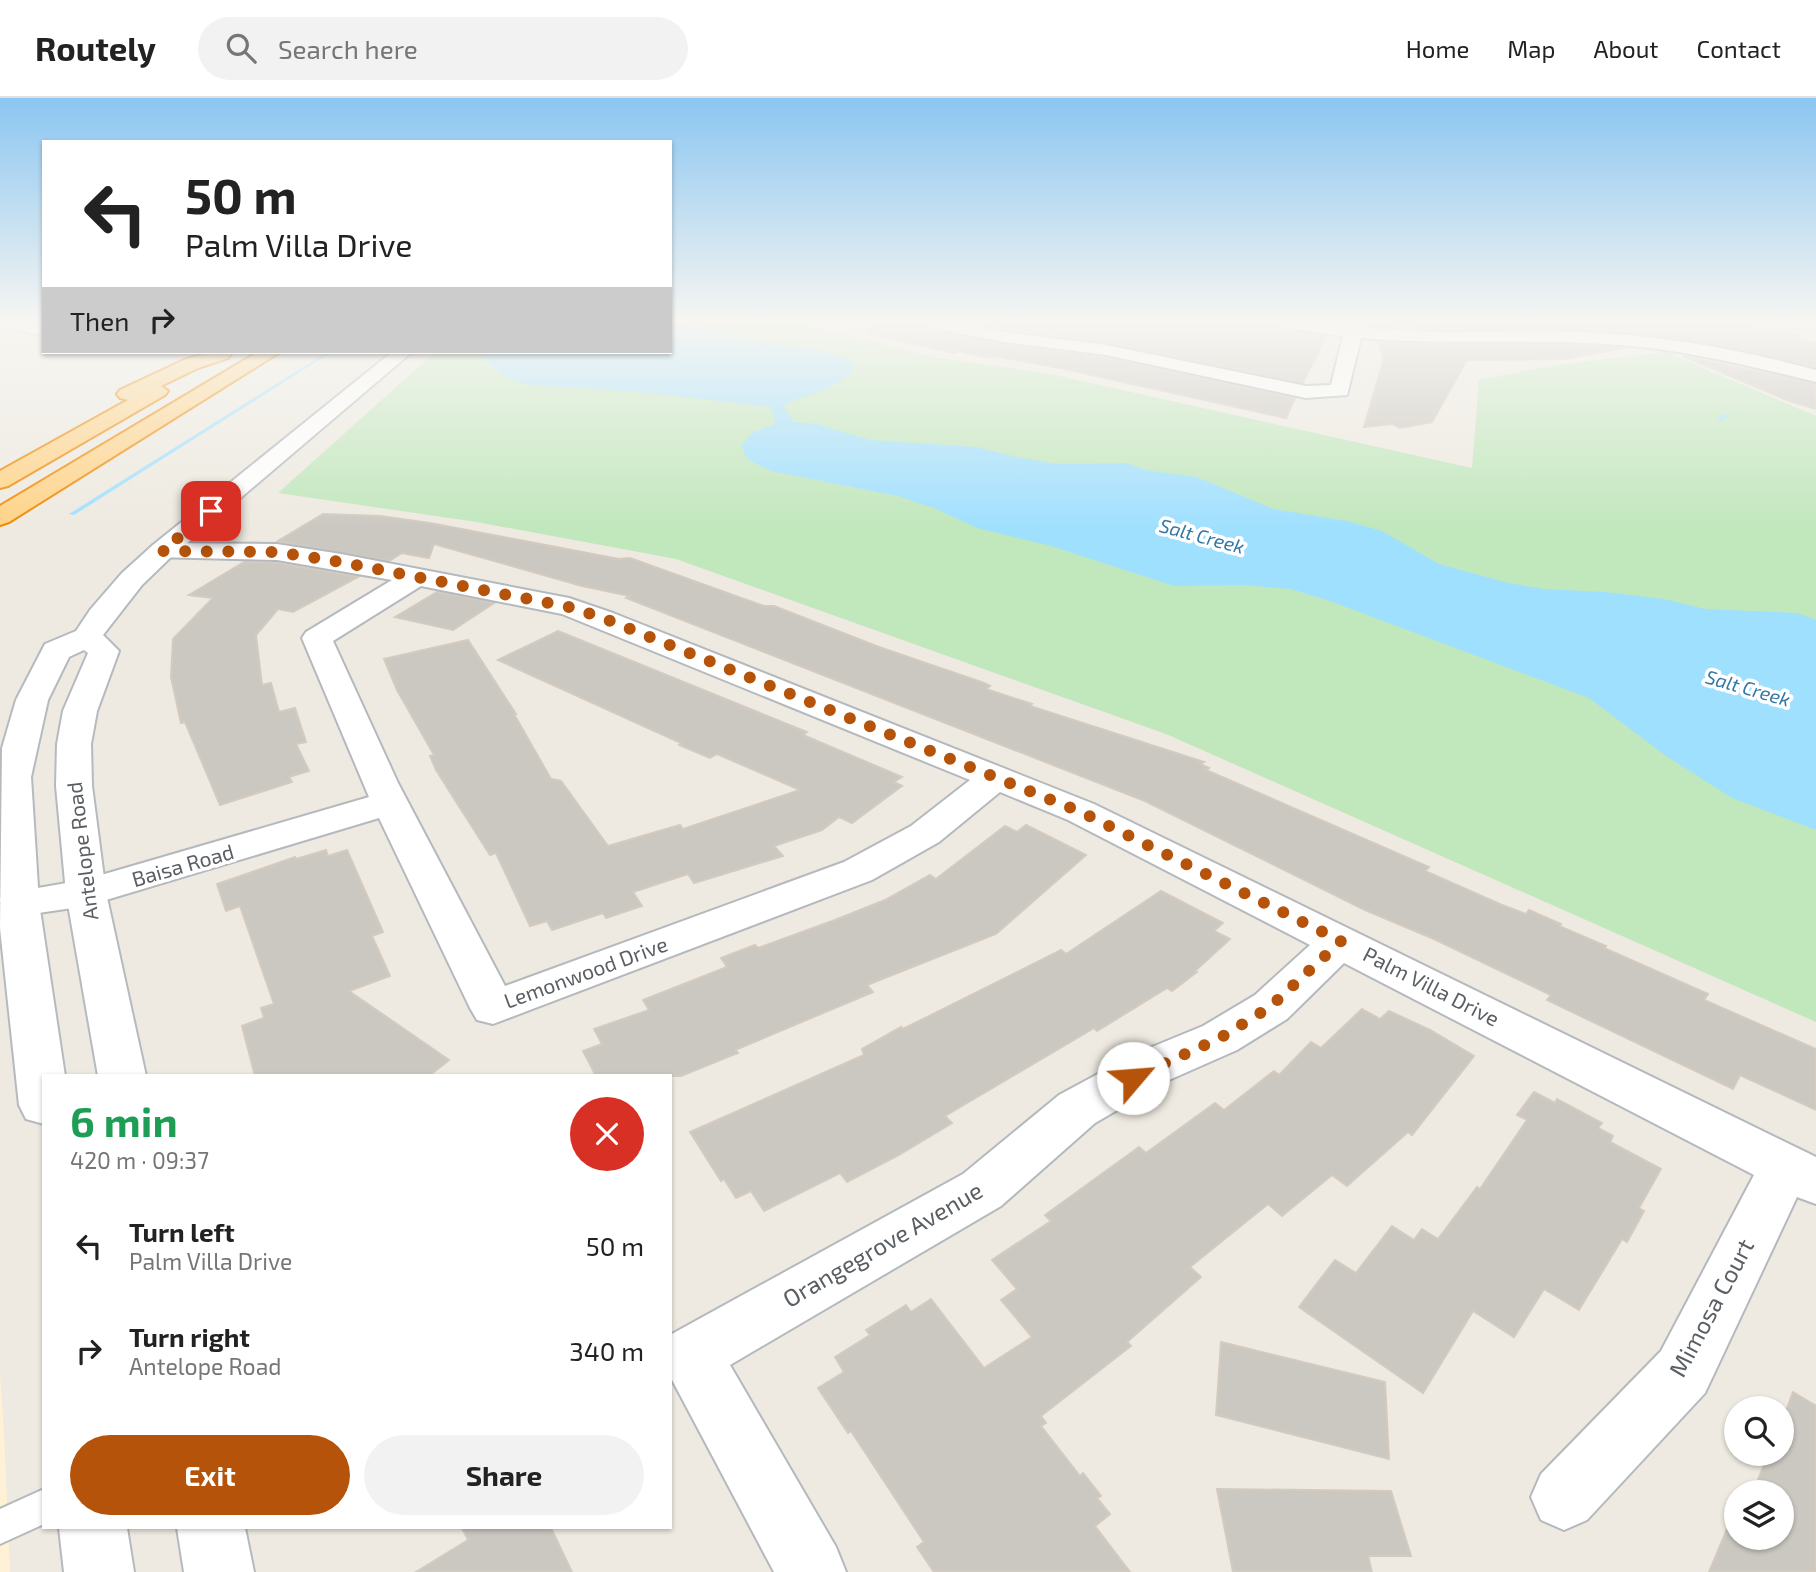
<!DOCTYPE html>
<meta charset="utf-8">
<style>
:root{--surface:#fff;--page:#f2f2f2;--text:#222;--muted:#767676;--line:#e0e0e0;--accent:#b45309}
body{margin:0;font-family:"Exo 2",sans-serif;background:var(--page);color:var(--text);height:100vh;display:flex;flex-direction:column;font-size:26px;white-space:nowrap}
*{box-sizing:border-box;margin:0}
p{font-size:23px;color:var(--muted)}
.icon{flex:none;width:38px;height:38px;fill:none;stroke:currentColor;stroke-width:2;stroke-linecap:round;stroke-linejoin:round}
.map{position:relative;flex:1;overflow:hidden}
.side{position:absolute;left:42px;top:976px;width:630px;height:455px;display:flex;flex-direction:column;background:var(--surface);border-radius:0px;box-shadow:0 2px 5px #0004}
.side>*{flex:none}
.banner{position:absolute;left:42px;top:42px;width:630px;height:214px;border-radius:0px;box-shadow:0 2px 5px #0004;background:#fff;color:var(--text);overflow:hidden}
.buttons{position:absolute;left:1724px;top:1298px;display:grid;gap:14px}
.buttons a{display:grid;place-items:center;width:70px;height:70px;border-radius:50%;background:var(--surface);box-shadow:0 2px 5px #0004;font-size:35px}
.pin{position:absolute;display:grid;place-items:center;width:60px;height:60px;color:#fff;margin:-30px;border-radius:14px;box-shadow:0 4px 10px #0006}
.me{position:absolute;width:77px;margin:-38px;rotate:63deg;stroke-linejoin:round;filter:drop-shadow(0 0 5px #0008)}
.turn{display:flex;align-items:center;gap:24px;height:147px;padding:0 28px;font-size:32px}
.turn .icon{width:91px;height:91px;stroke-width:2.5}
.turn b{display:block;font-size:49px;line-height:60px}
.then{display:flex;align-items:center;height:66px;padding:0 28px;background:#0003;gap:14px;font-size:26px}
.round{display:grid;place-items:center;flex:none;width:74px;height:74px;border-radius:37px;background:var(--page)}
.headline{display:flex;align-items:center;justify-content:space-between;height:119px;padding:0 28px}
h1{font-size:42px;font-weight:700;line-height:52px;color:#1e9e55}
.primary-button{display:flex;gap:14px;margin-top:auto;padding:14px 28px}
.primary-button a{flex:1;height:80px;border-radius:42px;background:var(--accent);color:#fff;font-size:28px;font-weight:700;line-height:80px;text-align:center}
.primary-button a+a{background:var(--page);color:var(--text)}
ul{padding:0;list-style:none}
li{display:flex;align-items:center;gap:21px;height:105px;padding:0 28px}
li div{flex:1}
li b{display:block;font-size:26px}
li em{font-style:normal}
header{display:flex;align-items:center;gap:42px;box-sizing:border-box;height:98px;padding:0 35px;background:var(--surface);border-bottom:2px solid var(--line)}
header strong{font-size:33px}
nav{display:flex;gap:38px;margin-inline-start:auto;font-size:24px}
.search{width:490px;height:63px;background:var(--page);display:flex;align-items:center;gap:18px;box-sizing:border-box;padding:0 24px;border-radius:38px;color:var(--muted);font-size:26px}
.map>svg:first-child{display:block}
.commercial{fill:#fff1d5}
.green{fill:#c1e7bc}
.water{fill:#a0e0ff}
.lines{fill:none;stroke-linecap:round;stroke-linejoin:round}
.stream{fill:#a0e0ff;fill-rule:evenodd}
.building{fill:#cbc7c1;stroke:#d3cbc0;stroke-width:2}
.lane-casing{stroke:#b4b9bd;stroke-width:4}
.street-casing{stroke:#b4b9bd;stroke-width:4}
.secondary-casing{stroke:#b5babf;stroke-width:4}
.highway-casing{stroke:#ef8900;stroke-width:4}
.lane{fill:#fff;fill-rule:evenodd}
.street{fill:#fff;fill-rule:evenodd}
.secondary{fill:#fff;fill-rule:evenodd}
.highway{fill:#ffd387;fill-rule:evenodd}
.route{stroke:#b45309;stroke-width:12;stroke-dasharray:0 21.6}
.labels{text-anchor:middle;stroke-width:7;stroke-linejoin:round;paint-order:stroke}
.far-water-label{font-size:19px;font-style:italic;fill:#3377a4;stroke:#fff}
.street-label{font-size:21px;fill:#5a5f63;stroke:#fff}
.near-street-label{font-size:24px;fill:#5a5f63;stroke:#fff}
</style>
<header>
<strong>Routely</strong>
<div class="search"><svg class="icon" aria-label="search" viewBox="0 0 24 24"><circle cx="10" cy="10" r="6"/><path d="M15 15l6 6"/></svg>Search here</div>
<nav><a>Home</a><a>Map</a><a>About</a><a>Contact</a></nav>
</header>
<div class="map">
<svg width="1816" height="1474" viewBox="0 0 1816 1474">
<rect width="100%" height="100%" fill="#eeeae1"/>
<path class="commercial" d="M 0,1276 L 4,1335 L 10,1474 L 0,1474 Z"/>
<path class="green" d="M 670,224 L 793,224 L 938,260 L 1046,275 L 1472,370 L 1479,282 L 1550,268 L 1666,254 L 1816,318 L 1816,924 L 1166,636 L 676,461 L 477,424 L 278,395 L 435,254 L 670,254 Z"/>
<path class="water" d="M 670,224 C 696,225 721,234 746,240 C 782,249 819,248 853,264 L 854,272 C 835,292 807,296 783,307 L 793,324 L 816,326 L 870,342 L 976,349 L 1016,359 L 1056,366 L 1126,365 L 1146,372 L 1197,379 L 1273,411 L 1347,423 L 1382,433 L 1439,466 L 1508,485 L 1544,491 L 1606,494 L 1664,501 L 1705,511 L 1797,515 L 1816,522 L 1816,732 L 1732,700 L 1666,658 L 1589,600 L 1330,503 L 1291,491 L 1244,487 L 1174,488 L 1051,448 L 977,430 L 934,410 L 898,398 L 771,373 L 747,361 L 741,347 L 753,334 L 776,326 L 771,309 L 650,295 L 522,286 L 500,276 L 483,259 L 482,254 L 670,254 Z"/>
<g class="lines">
<g class="stream">
<path d="M 327,254 L 332,254 L 74,417 L 69,416 Z"/>
<path d="M 1727,315 L 1729,316 L 1729,318 L 1721,323 L 1717,323 L 1717,321 Z"/>
</g>
</g>
<g class="building">
<path d="M 868,224 L 918,224 L 928,232 L 1004,247 L 1106,260 L 1295,300 L 1286,320 L 1060,270 L 995,258 L 988,260 L 958,253 L 954,255 L 867,235 Z"/>
<path d="M 996,224 L 1270,224 L 1281,232 L 1326,238 L 1303,285 L 1106,244 L 989,228 Z"/>
<path d="M 1372,224 L 1723,224 L 1800,237 L 1797,240 L 1816,245 L 1816,269 L 1729,249 L 1640,236 L 1562,231 L 1432,231 L 1373,227 Z"/>
<path d="M 1378,244 L 1575,247 L 1623,250 L 1565,261 L 1467,262 L 1432,324 L 1400,330 L 1392,326 L 1364,329 L 1384,260 Z"/>
<path d="M 1683,258 L 1816,286 L 1816,311 L 1789,303 Z"/>
<path d="M 323,416 L 380,418 L 430,425 L 619,461 L 630,460 L 764,508 L 774,508 L 879,549 L 984,585 L 990,588 L 986,591 L 1032,606 L 1030,608 L 1204,664 L 1200,666 L 1209,670 L 1206,672 L 1429,769 L 1425,773 L 1502,807 L 1526,816 L 1529,812 L 1561,826 L 1559,828 L 1606,848 L 1604,850 L 1708,896 L 1704,902 L 1816,951 L 1816,1012 L 1740,977 L 1733,991 L 1547,902 L 1551,897 L 1434,841 L 1365,812 L 1145,703 L 626,500 L 630,498 L 582,488 L 434,446 L 429,460 L 402,455 L 389,463 L 278,443 Z"/>
<path d="M 244,464 L 277,465 L 358,479 L 293,514 L 278,511 L 256,537 L 262,587 L 271,585 L 279,614 L 295,610 L 306,644 L 296,646 L 309,673 L 289,679 L 292,684 L 220,707 L 185,624 L 181,625 L 171,579 L 173,541 L 213,500 L 189,497 Z"/>
<path d="M 437,494 L 494,505 L 453,532 L 395,519 Z"/>
<path d="M 558,533 L 807,634 L 803,637 L 902,679 L 894,684 L 902,688 L 852,725 L 839,719 L 822,732 L 774,748 L 783,758 L 694,785 L 688,776 L 633,794 L 642,808 L 606,820 L 603,815 L 552,832 L 547,823 L 530,828 L 496,755 L 490,757 L 436,672 L 430,658 L 434,657 L 397,592 L 384,561 L 468,542 L 516,616 L 514,616 L 551,681 L 561,683 L 608,748 L 680,727 L 683,731 L 800,692 L 717,656 L 710,660 L 679,647 L 681,645 L 498,562 Z"/>
<path d="M 1026,727 L 1086,757 L 996,836 L 867,887 L 873,894 L 735,952 L 738,955 L 681,978 L 596,978 L 583,953 L 602,946 L 594,931 L 649,912 L 643,902 L 727,869 L 721,860 L 755,847 L 758,850 L 835,822 L 885,802 L 930,777 L 936,781 L 1005,728 L 1017,734 Z"/>
<path d="M 326,752 L 328,758 L 347,752 L 383,834 L 372,838 L 390,878 L 349,893 L 449,962 L 429,978 L 255,978 L 242,928 L 264,920 L 261,910 L 274,906 L 240,808 L 226,813 L 217,786 L 295,759 L 296,761 Z"/>
<path d="M 1161,793 L 1223,825 L 1214,833 L 1230,841 L 1195,873 L 1197,874 L 1172,893 L 1167,890 L 1097,933 L 1094,930 L 945,1018 L 952,1025 L 899,1057 L 847,1084 L 840,1075 L 764,1113 L 751,1093 L 736,1100 L 724,1081 L 721,1083 L 690,1034 L 864,957 L 862,951 L 901,929 L 903,931 L 1061,852 L 1066,856 Z"/>
<path d="M 1362,911 L 1380,921 L 1389,913 L 1430,932 L 1474,958 L 1412,1037 L 1408,1034 L 1347,1088 L 1332,1077 L 1282,1118 L 1268,1106 L 1190,1169 L 1201,1179 L 1127,1244 L 1131,1248 L 1041,1318 L 1046,1325 L 1041,1328 L 1080,1378 L 1083,1375 L 1101,1398 L 1097,1400 L 1110,1416 L 1095,1428 L 1130,1474 L 934,1474 L 917,1449 L 924,1444 L 851,1333 L 848,1335 L 818,1290 L 844,1274 L 835,1259 L 870,1237 L 866,1232 L 906,1207 L 911,1214 L 931,1201 L 984,1270 L 1032,1239 L 1001,1202 L 1017,1191 L 992,1162 L 1051,1123 L 1045,1117 L 1139,1049 L 1146,1055 L 1215,1005 L 1224,1012 L 1274,973 L 1279,977 L 1311,944 L 1321,950 Z"/>
<path d="M 1534,994 L 1555,1005 L 1557,1001 L 1602,1025 L 1598,1030 L 1613,1038 L 1610,1044 L 1661,1071 L 1639,1110 L 1644,1113 L 1627,1144 L 1622,1141 L 1579,1212 L 1544,1191 L 1514,1239 L 1473,1213 L 1423,1295 L 1299,1209 L 1335,1162 L 1356,1175 L 1392,1128 L 1414,1142 L 1422,1131 L 1438,1141 L 1477,1089 L 1480,1091 L 1527,1022 L 1517,1017 Z"/>
<path d="M 1221,1244 L 1385,1284 L 1389,1361 L 1216,1317 Z"/>
<path d="M 1793,1294 L 1816,1308 L 1816,1474 L 1709,1474 L 1730,1424 L 1736,1428 L 1736,1440 L 1782,1440 L 1782,1395 L 1753,1395 L 1768,1356 L 1782,1356 L 1782,1324 Z"/>
<path d="M 1217,1391 L 1391,1393 L 1411,1458 L 1368,1458 L 1372,1474 L 1233,1474 Z"/>
<path d="M 462,1430 L 551,1430 L 572,1474 L 416,1474 L 468,1442 Z"/>
</g>
<g class="lines">
<g class="lane-casing">
<g id="lane">
<path d="M 0,224 L 35,230 L 44,228 L 44,234 L 35,236 L 0,227 Z"/>
<path d="M 44,1391 L 44,1426 L 0,1446 L 0,1411 Z"/>
</g>
</g>
<g class="street-casing">
<g id="street">
<path d="M 920,224 L 954,224 L 1004,234 L 1106,247 L 1306,288 L 1331,287 L 1343,238 L 1281,229 L 1273,224 C 1326,224 1378,232 1432,234 C 1481,235 1531,232 1580,234 C 1660,237 1739,251 1816,272 L 1816,284 C 1746,267 1678,250 1606,246 C 1524,241 1443,247 1361,240 L 1347,297 L 1306,300 L 1106,257 L 1004,244 L 928,229 Z"/>
<path d="M 1780,224 L 1816,224 L 1816,231 L 1788,229 Z"/>
<path d="M 162,445 L 277,446 L 341,456 L 569,500 L 613,515 L 1094,706 L 1816,1059 L 1816,1106 L 1797,1099 L 1705,1295 L 1587,1422 L 1564,1432 L 1541,1422 L 1531,1399 L 1541,1376 L 1661,1253 L 1754,1077 L 1344,865 L 1287,921 L 1237,952 L 1169,982 L 1095,1025 L 1001,1108 L 730,1267 L 836,1449 L 846,1474 L 774,1474 L 670,1278 L 670,1237 L 963,1076 L 1059,997 L 1135,956 L 1203,928 L 1255,897 L 1310,847 L 1068,722 L 1000,694 L 939,744 L 872,782 L 493,926 L 477,922 L 470,910 L 379,720 L 86,808 L 18,818 L 3,814 L 0,801 L 3,796 L 84,782 L 369,699 L 302,540 L 306,534 L 392,482 L 277,462 L 153,459 L 149,453 L 153,447 ZM 421,488 L 562,516 L 970,682 L 911,728 L 844,764 L 505,888 L 398,685 L 333,543 Z"/>
</g>
</g>
<g class="secondary-casing">
<g id="secondary">
<path d="M 392,254 L 412,254 L 171,459 L 142,487 L 103,537 L 119,553 L 97,613 L 91,646 L 92,688 L 106,795 L 146,978 L 98,978 L 66,795 L 56,688 L 57,646 L 63,613 L 88,555 L 84,552 L 69,559 L 48,602 L 31,679 L 39,805 L 65,978 L 44,978 L 44,1026 L 26,1021 L 19,1007 L 0,830 L 2,650 L 16,602 L 45,546 L 76,533 L 90,512 L 122,475 L 153,447 Z"/>
<path d="M 59,1430 L 127,1430 L 134,1474 L 64,1474 Z"/>
<path d="M 177,1430 L 245,1430 L 254,1474 L 184,1474 Z"/>
</g>
</g>
<g class="highway-casing">
<g id="highway">
<path d="M 210,254 L 231,256 L 228,260 L 198,270 L 161,288 L 168,293 L 165,297 L 8,388 L 0,390 L 0,373 L 128,302 L 120,300 L 117,296 L 120,292 L 184,262 Z"/>
<path d="M 258,254 L 280,254 L 9,424 L 0,427 L 0,408 Z"/>
</g>
</g>
<use href="#lane" class="lane"/>
<use href="#street" class="street"/>
<use href="#secondary" class="secondary"/>
<use href="#highway" class="highway"/>
</g>
<linearGradient id="sky" x2="0" y2="1"><stop stop-color="#8bc6f1"/><stop offset="0.52" stop-color="#f7f6f2"/><stop offset="1" stop-color="#f7f6f2" stop-opacity="0"/></linearGradient>
<rect width="1816" height="430" fill="url(#sky)"/>
<g class="lines">
<path class="route" d="M 211,413 L 162,453 L 277,454 L 341,464 L 569,509 L 603,520 L 1081,714 L 1341,843 L 1270,909 L 1220,940 L 1133,980"/>
</g>
<g class="labels">
<g class="far-water-label">
<text transform="translate(1202 438) rotate(15)" y="7">Salt Creek</text>
<text transform="translate(1748 590) rotate(16)" y="7">Salt Creek</text>
</g>
<g class="street-label">
<text transform="translate(83 753) rotate(-97)" y="7">Antelope Road</text>
<text transform="translate(183 768) rotate(-16)" y="7">Baisa Road</text>
<text transform="translate(586 875) rotate(-20)" y="7">Lemonwood Drive</text>
<text transform="translate(1431 889) rotate(27)" y="7">Palm Villa Drive</text>
</g>
<g class="near-street-label">
<text transform="translate(883 1147) rotate(-30)" y="8">Orangegrove Avenue</text>
<text transform="translate(1712 1210) rotate(-62)" y="8">Mimosa Court</text>
</g>
</g>
</svg>
<div class="buttons">
<a><svg class="icon" aria-label="search" viewBox="0 0 24 24"><circle cx="10" cy="10" r="6"/><path d="M15 15l6 6"/></svg></a>
<a><svg class="icon" aria-label="layers" viewBox="0 0 24 24"><path d="M12 4l9 5-9 5-9-5zM3 14l9 5 9-5"/></svg></a>
</div>
<div class="pin" style="left:211px;top:413px;background:#d93025"><svg class="icon" aria-label="arrive" viewBox="0 0 24 24"><path d="M6 21V4h12l-3 4 3 4H6"/></svg></div>
<svg class="me" style="left:1133px;top:980px" viewBox="-20 -20 40 40"><circle r="19" fill="#fff"/><path d="M0-13L10 11 0 6-10 11z" fill="#b45309"/></svg>
<div class="banner">
<div class="turn"><svg class="icon" aria-label="left" viewBox="0 0 24 24"><path d="M17 20v-9H6M10 6l-5 5 5 5"/></svg><div><b>50 m</b>Palm Villa Drive</div></div>
<div class="then">Then<svg class="icon" aria-label="right" viewBox="0 0 24 24"><path d="M7 20v-9h11M14 6l5 5-5 5"/></svg></div>
</div>
<section class="side">
<div class="headline"><div><h1>6 min</h1><p>420 m · 09:37</p></div><a class="round" style="background:#d93025;color:#fff"><svg class="icon" aria-label="close" viewBox="0 0 24 24"><path d="M6 6l12 12M18 6L6 18"/></svg></a></div>
<ul>
<li><svg class="icon" aria-label="left" viewBox="0 0 24 24"><path d="M17 20v-9H6M10 6l-5 5 5 5"/></svg><div><b>Turn left</b><p>Palm Villa Drive</p></div><em>50 m</em></li>
<li><svg class="icon" aria-label="right" viewBox="0 0 24 24"><path d="M7 20v-9h11M14 6l5 5-5 5"/></svg><div><b>Turn right</b><p>Antelope Road</p></div><em>340 m</em></li>
</ul>
<div class="primary-button"><a>Exit</a><a>Share</a></div>
</section>
</div>
